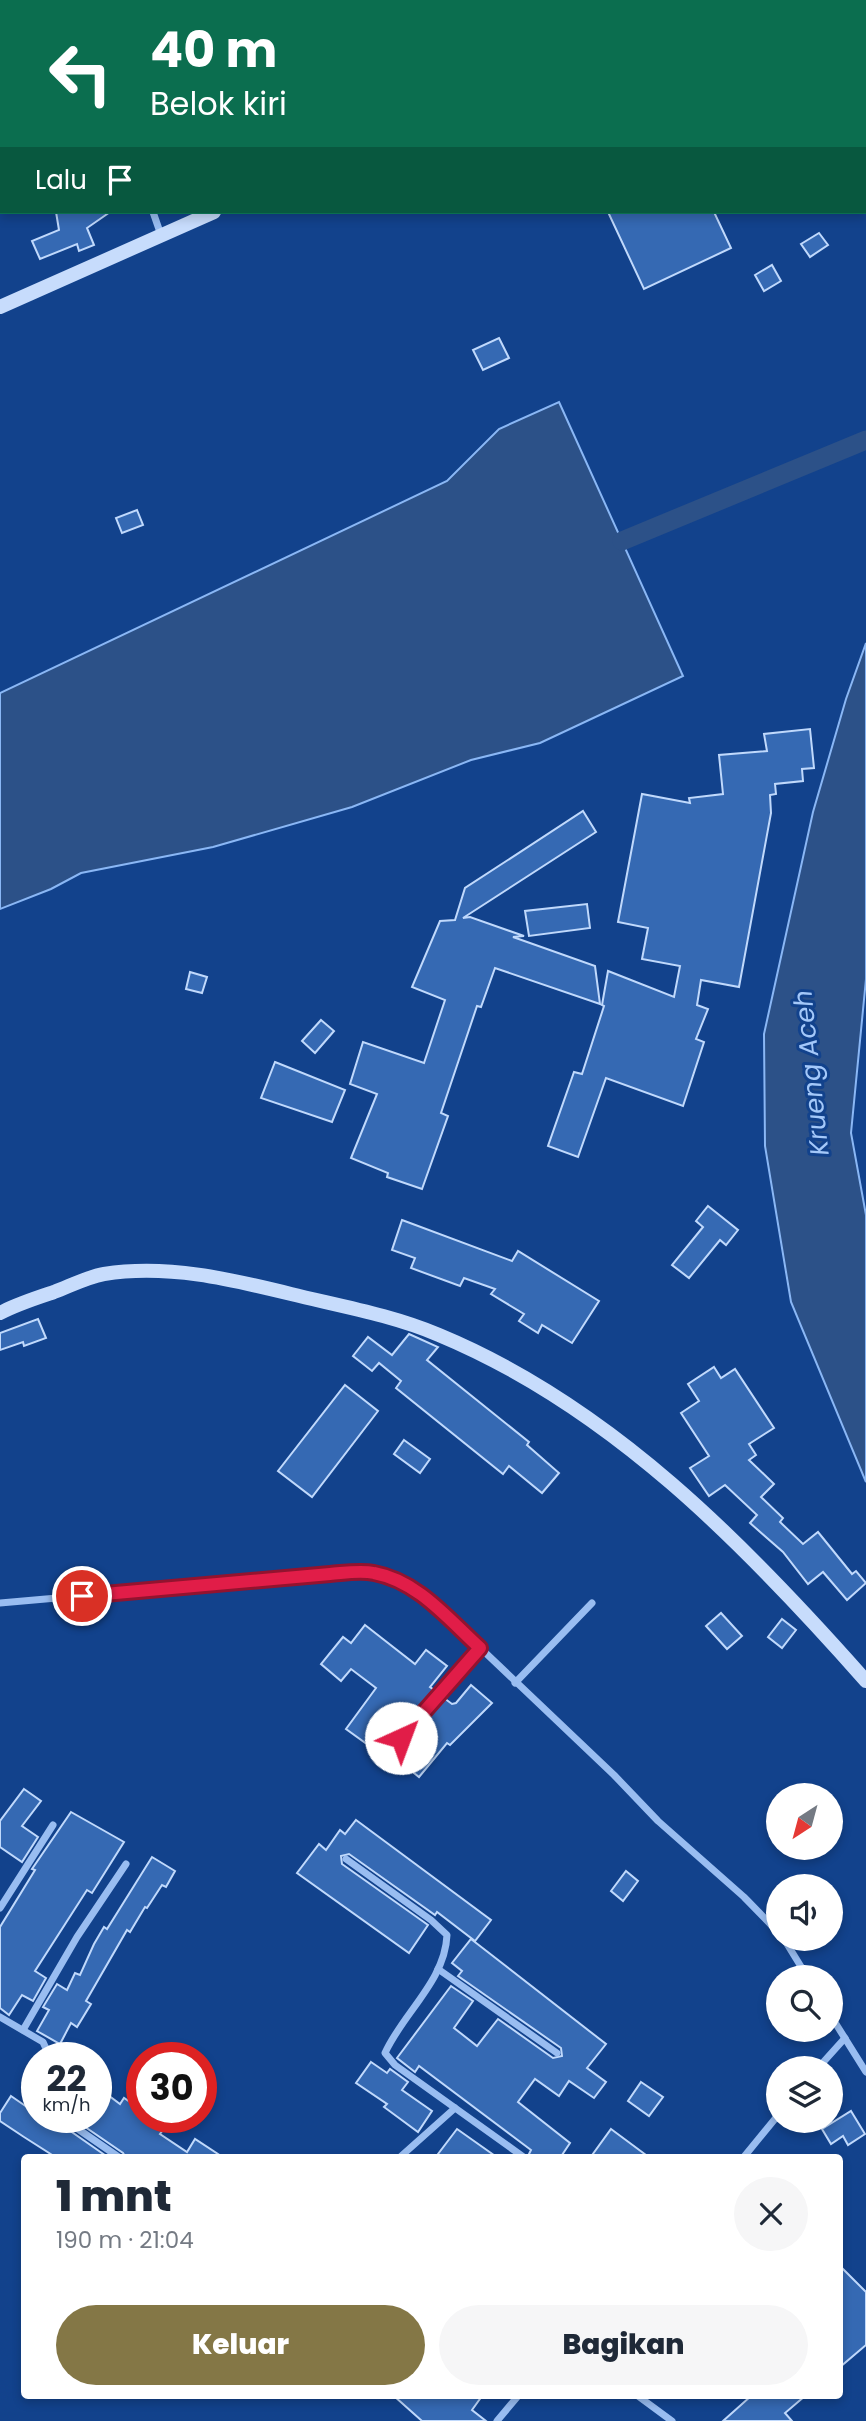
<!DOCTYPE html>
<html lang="id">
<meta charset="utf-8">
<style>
:root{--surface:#fff;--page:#f6f6f7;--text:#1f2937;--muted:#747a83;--accent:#847746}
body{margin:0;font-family:Poppins,sans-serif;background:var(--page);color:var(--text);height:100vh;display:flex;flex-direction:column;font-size:26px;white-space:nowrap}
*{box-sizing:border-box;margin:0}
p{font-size:23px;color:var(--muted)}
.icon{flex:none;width:38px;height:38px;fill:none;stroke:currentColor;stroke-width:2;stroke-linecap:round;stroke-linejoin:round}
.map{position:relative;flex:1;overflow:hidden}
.side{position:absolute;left:21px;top:2154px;width:822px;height:245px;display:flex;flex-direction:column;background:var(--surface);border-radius:7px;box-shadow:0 4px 10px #0003}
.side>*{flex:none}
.banner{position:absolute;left:0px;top:0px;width:866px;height:214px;box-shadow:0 4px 10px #0003;background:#0b6e4f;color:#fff;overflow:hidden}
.needle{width:46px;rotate:216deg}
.controls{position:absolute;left:766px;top:1783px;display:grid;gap:14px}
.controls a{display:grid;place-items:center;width:77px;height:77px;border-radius:50%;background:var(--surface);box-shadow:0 4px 10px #0003;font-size:35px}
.speed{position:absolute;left:21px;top:2042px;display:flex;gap:14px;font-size:35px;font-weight:700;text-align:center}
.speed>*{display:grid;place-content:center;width:91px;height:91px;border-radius:50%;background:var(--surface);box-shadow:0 4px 10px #0003;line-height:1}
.speed small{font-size:18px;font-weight:400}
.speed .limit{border:10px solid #d22;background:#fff;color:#111}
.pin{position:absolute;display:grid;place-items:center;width:60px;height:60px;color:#fff;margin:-30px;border:4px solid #fff;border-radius:50%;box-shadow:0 2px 7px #0007}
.me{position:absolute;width:77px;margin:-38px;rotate:43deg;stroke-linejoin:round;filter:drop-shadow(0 0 5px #0008)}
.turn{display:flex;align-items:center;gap:24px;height:147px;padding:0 35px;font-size:32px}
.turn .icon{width:91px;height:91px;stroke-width:2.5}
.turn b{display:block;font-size:49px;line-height:60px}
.then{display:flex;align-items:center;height:66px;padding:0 35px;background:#0003;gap:14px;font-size:26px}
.round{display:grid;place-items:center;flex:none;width:74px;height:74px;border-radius:37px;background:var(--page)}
.summary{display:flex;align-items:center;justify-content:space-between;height:119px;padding:0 35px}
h1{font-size:42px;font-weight:800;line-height:52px}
.button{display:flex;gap:14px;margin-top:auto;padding:14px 35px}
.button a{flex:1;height:80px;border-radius:42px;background:var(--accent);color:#fff;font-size:28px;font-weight:800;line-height:80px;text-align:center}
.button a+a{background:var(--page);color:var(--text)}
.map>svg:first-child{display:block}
.water{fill:#2c5188;stroke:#8ab7f5;stroke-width:2}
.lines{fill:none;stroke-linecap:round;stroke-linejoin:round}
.canal{stroke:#2c5188;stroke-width:19}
.building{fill:#3569b3;stroke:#c0d9fc;stroke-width:2}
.street{stroke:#99bdf1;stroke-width:7}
.secondary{stroke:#c7dcfc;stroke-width:14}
.route-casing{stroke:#92132f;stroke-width:18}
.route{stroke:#e11d48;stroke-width:12}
.labels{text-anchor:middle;stroke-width:6;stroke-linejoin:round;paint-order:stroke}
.water-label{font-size:26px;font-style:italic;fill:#a4c8f9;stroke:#12428c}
</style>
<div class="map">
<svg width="866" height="2421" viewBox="0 0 866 2421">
<rect width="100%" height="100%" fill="#12428c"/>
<g class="water">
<path d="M 559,402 L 683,676 L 540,743 L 471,760 L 352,807 L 213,847 L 81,873 L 51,889 L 0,909 L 0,693 L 447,481 L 499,429 Z"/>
<path d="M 866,643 L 866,979 L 851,1133 L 866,1215 L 866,1482 L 791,1302 L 765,1146 L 764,1034 L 813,812 L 846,699 Z"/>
</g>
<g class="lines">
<path class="canal" d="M 622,541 L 866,440"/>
</g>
<g class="building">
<path d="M 56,212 L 110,212 L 87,228 L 94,245 L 79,251 L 77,244 L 40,259 L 32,241 L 59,230 Z"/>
<path d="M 608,212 L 714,212 L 731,248 L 644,289 Z"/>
<path d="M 819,233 L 828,245 L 810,257 L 801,244 Z"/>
<path d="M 772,265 L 781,281 L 764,291 L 755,275 Z"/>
<path d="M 499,338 L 509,358 L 483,370 L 473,350 Z"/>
<path d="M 137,510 L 143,525 L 122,533 L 116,518 Z"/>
<path d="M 810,729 L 814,768 L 802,769 L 803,781 L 775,784 L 776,794 L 770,795 L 771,813 L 739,987 L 701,980 L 697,1005 L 708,1009 L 696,1039 L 704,1042 L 683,1106 L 606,1078 L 578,1157 L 548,1146 L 574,1072 L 582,1074 L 604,1006 L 602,1005 L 608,971 L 674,997 L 680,966 L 642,959 L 648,928 L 618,922 L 642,794 L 690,803 L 689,798 L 723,794 L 719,755 L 767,751 L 764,734 Z"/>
<path d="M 583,811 L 596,832 L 463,918 L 470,917 L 524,936 L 513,937 L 595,966 L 600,1004 L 495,968 L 481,1007 L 477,1006 L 441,1113 L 448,1116 L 422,1189 L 387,1177 L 388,1173 L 351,1158 L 377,1094 L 350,1084 L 363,1042 L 424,1063 L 445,1000 L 412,987 L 440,921 L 455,920 L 465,888 Z"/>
<path d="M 587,904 L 590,928 L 529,936 L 525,911 Z"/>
<path d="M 190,972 L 207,977 L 202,993 L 186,989 Z"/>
<path d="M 321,1020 L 334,1031 L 315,1053 L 302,1041 Z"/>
<path d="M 275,1062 L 345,1090 L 332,1122 L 261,1098 Z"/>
<path d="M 708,1206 L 738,1230 L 726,1245 L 720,1240 L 689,1278 L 672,1265 L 703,1227 L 696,1221 Z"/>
<path d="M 402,1220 L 512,1261 L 518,1251 L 599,1301 L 572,1343 L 542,1325 L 538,1333 L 519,1321 L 524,1314 L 491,1294 L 495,1289 L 464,1278 L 460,1286 L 411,1268 L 415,1258 L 392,1250 Z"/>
<path d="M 38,1319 L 46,1338 L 24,1346 L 23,1342 L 0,1350 L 0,1333 Z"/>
<path d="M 409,1334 L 438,1347 L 427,1360 L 529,1442 L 527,1445 L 559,1473 L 542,1493 L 509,1466 L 503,1474 L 396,1388 L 401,1381 L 379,1363 L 372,1371 L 353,1356 L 368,1337 L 392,1355 Z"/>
<path d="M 714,1367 L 721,1378 L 735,1369 L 774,1428 L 749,1444 L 756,1455 L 749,1460 L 774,1484 L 761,1497 L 783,1518 L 780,1522 L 803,1544 L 818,1532 L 852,1574 L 856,1571 L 866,1583 L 847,1600 L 823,1572 L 808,1584 L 783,1552 L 750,1523 L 757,1515 L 725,1485 L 709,1496 L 690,1468 L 709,1456 L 681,1413 L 699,1401 L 688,1384 Z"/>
<path d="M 345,1385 L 378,1411 L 312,1497 L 278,1471 Z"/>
<path d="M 404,1440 L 430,1459 L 420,1473 L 394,1454 Z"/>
<path d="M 721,1613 L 742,1636 L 727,1649 L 706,1626 Z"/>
<path d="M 782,1619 L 796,1630 L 782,1648 L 768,1637 Z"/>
<path d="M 365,1625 L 415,1664 L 426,1650 L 447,1666 L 430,1687 L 434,1690 L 413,1714 L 408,1710 L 378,1752 L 346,1729 L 376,1688 L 351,1669 L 341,1681 L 321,1664 L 343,1637 L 351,1643 Z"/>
<path d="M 471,1685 L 492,1703 L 450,1745 L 447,1743 L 419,1777 L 403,1764 L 431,1729 L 423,1722 L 444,1698 L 452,1704 L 456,1703 Z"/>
<path d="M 24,1789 L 41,1801 L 22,1826 L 38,1837 L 22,1862 L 0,1847 L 0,1821 Z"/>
<path d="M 71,1812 L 124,1842 L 92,1893 L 87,1890 L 35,1971 L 46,1978 L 33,2001 L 22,1995 L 9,2015 L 0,2008 L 0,1927 L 35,1870 L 32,1869 Z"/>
<path d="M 356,1820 L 491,1920 L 475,1941 L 437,1912 L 435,1915 L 349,1854 L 341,1856 L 342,1864 L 428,1925 L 409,1953 L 297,1873 L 319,1844 L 326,1850 L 340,1830 L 345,1834 Z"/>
<path d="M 152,1857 L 175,1871 L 166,1887 L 162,1885 L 147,1908 L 145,1907 L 130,1932 L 127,1930 L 86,2001 L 91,2004 L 77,2027 L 71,2023 L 60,2044 L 37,2031 L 49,2010 L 43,2007 L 57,1984 L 67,1990 L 75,1973 L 80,1975 L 94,1944 L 104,1927 L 107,1929 Z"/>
<path d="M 626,1871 L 638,1881 L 623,1901 L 611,1891 Z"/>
<path d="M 471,1939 L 606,2044 L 587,2068 L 606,2082 L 594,2098 L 569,2081 L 559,2096 L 535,2079 L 518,2102 L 570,2143 L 560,2158 L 531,2158 L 529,2154 L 531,2150 L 419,2066 L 415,2072 L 397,2058 L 451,1986 L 473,2001 L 454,2028 L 477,2046 L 498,2019 L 553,2058 L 562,2056 L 561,2048 L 458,1976 L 462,1971 L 452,1963 Z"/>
<path d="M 371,2062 L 387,2073 L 390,2069 L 408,2082 L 402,2090 L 432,2111 L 418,2132 L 384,2107 L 387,2104 L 356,2083 Z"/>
<path d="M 641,2082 L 663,2097 L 649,2116 L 628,2101 Z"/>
<path d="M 96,2086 L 120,2104 L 124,2098 L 142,2110 L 142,2118 L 153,2118 L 166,2126 L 160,2134 L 187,2152 L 195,2139 L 224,2158 L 126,2158 L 123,2153 L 72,2118 L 96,2118 Z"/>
<path d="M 11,2096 L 37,2114 L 37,2118 L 56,2118 L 59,2123 L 109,2158 L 57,2158 L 24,2137 L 0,2121 L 0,2113 Z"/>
<path d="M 851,2111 L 865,2134 L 848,2145 L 843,2136 L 831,2144 L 822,2129 Z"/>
<path d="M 457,2129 L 498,2158 L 435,2158 Z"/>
<path d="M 611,2129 L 650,2158 L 590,2158 Z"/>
<path d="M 840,2266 L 866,2292 L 866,2345 L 840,2367 Z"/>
<path d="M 394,2396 L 482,2396 L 472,2410 L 486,2421 L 422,2421 Z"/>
<path d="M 751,2396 L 805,2396 L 785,2413 L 792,2421 L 723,2421 Z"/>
</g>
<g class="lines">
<g class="street">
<path d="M 198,0 L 199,2"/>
<path d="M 436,0 L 436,2"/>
<path d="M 135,2 L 137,0"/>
<path d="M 153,212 L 161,235"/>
<path d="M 0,1603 L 330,1574 L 370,1572 L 391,1577 L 433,1603 L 614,1775 L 658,1821 L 744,1897 L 779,1933"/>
<path d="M 515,1683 L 592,1603"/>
<path d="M 386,1755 L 479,1648"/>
<path d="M 346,1859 L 431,1920 L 447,1935 C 445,1981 403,2013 385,2053 L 395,2065 L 525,2158"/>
<path d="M 0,1908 L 53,1825"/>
<path d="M 784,1939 L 808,1978"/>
<path d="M 438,1969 L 557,2053"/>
<path d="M 831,2016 L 866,2072"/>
<path d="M 0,2017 L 43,2042 L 48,2053 L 44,2058"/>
<path d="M 23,2030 L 77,1937 L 126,1864"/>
<path d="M 818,2068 L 845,2038"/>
<path d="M 37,2070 L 31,2088 L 37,2100"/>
<path d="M 62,2118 L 120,2158"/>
<path d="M 399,2158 L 455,2108"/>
<path d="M 743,2158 L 779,2114"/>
<path d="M 638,2396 L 672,2421"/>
<path d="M 497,2421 L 518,2396"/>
</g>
<g class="secondary">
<path d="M 682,2 L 686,0"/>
<path d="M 0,307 L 214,212"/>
<path d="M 0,1313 C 17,1304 36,1298 54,1292 C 70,1286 87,1277 104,1274 C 167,1264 230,1279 291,1294 C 340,1306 392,1315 439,1335 C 610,1406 745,1544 866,1681"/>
</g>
</g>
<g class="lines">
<g class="route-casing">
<path id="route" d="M 82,1596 L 330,1574 C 344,1573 360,1570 374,1573 C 418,1581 448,1619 480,1648 L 401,1738"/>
</g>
<use href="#route" class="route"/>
</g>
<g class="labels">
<g class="water-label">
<text transform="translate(811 1073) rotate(-96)" y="9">Krueng Aceh</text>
</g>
</g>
</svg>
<div class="controls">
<a><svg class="needle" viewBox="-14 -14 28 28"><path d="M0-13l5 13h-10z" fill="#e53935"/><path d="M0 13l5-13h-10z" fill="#747a83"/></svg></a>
<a><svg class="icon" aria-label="sound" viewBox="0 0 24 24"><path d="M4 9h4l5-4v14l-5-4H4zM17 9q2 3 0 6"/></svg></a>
<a><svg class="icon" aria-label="search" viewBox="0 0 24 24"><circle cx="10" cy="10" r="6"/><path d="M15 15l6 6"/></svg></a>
<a><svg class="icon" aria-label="layers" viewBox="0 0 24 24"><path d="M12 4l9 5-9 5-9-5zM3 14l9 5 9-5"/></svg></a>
</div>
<div class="speed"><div>22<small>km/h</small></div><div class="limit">30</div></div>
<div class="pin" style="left:82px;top:1596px;background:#d93025"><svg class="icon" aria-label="arrive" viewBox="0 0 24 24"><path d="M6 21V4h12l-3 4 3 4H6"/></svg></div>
<svg class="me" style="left:401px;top:1738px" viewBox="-20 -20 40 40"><circle r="19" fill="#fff"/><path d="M0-13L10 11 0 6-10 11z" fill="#e11d48"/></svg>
<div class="banner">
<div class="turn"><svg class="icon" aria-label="left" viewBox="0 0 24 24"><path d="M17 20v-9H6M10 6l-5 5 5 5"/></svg><div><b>40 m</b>Belok kiri</div></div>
<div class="then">Lalu<svg class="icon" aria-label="arrive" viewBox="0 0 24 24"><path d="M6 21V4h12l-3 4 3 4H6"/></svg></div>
</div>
<section class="side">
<div class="summary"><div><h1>1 mnt</h1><p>190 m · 21:04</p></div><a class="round"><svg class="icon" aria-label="close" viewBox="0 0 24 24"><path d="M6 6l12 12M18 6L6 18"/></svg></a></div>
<div class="button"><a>Keluar</a><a>Bagikan</a></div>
</section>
</div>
